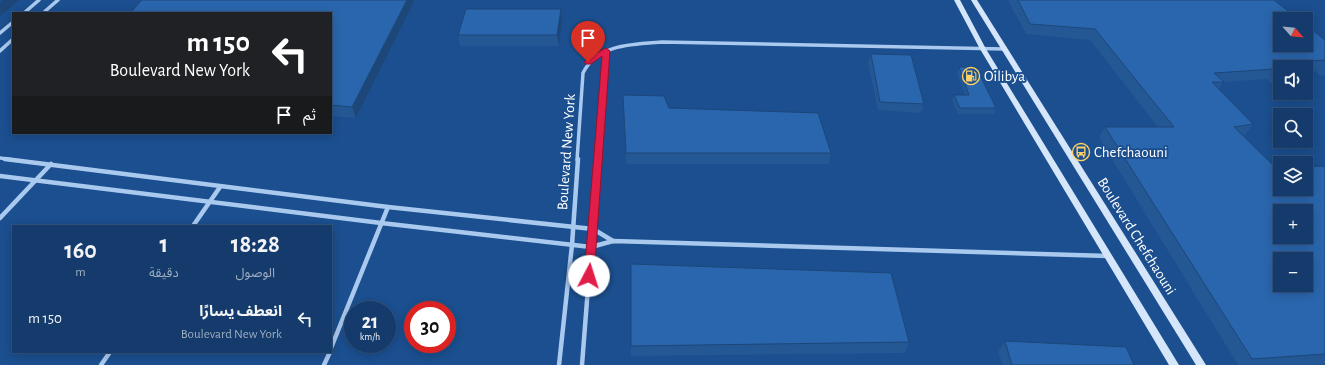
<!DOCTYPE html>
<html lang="ar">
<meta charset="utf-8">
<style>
:root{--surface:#143b6b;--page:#214673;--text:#f1f3f6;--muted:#9dadc1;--line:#33557e}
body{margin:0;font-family:"Alegreya Sans","Noto Sans Arabic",sans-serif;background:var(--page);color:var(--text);direction:rtl;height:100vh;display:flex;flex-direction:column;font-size:15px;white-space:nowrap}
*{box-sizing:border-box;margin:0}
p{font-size:13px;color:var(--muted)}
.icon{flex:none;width:22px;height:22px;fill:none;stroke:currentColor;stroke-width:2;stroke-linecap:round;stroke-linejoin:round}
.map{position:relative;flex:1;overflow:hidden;direction:ltr}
.drawer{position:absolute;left:12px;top:225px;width:320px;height:128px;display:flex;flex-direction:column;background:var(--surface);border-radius:0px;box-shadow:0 2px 10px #0003,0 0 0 1px var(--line);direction:rtl}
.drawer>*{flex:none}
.hud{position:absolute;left:12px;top:12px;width:320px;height:122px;border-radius:0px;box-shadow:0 2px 10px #0003,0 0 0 1px var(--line);direction:rtl;background:#202124;color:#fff;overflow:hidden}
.needle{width:26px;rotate:117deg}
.tools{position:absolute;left:1273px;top:12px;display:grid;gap:8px}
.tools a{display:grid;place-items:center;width:40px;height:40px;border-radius:0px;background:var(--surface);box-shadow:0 2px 10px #0003,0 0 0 1px var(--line);font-size:20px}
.speed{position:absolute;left:344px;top:301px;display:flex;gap:8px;font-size:20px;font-weight:700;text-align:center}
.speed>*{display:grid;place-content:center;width:52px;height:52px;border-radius:50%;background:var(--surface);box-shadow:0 2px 10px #0003,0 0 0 1px var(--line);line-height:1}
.speed small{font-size:10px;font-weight:400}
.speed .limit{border:6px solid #d22;background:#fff;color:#111}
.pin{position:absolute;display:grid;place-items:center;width:34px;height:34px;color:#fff;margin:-41px -17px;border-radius:50% 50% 50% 0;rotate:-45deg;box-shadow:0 0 4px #0007}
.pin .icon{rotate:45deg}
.me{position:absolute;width:44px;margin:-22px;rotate:5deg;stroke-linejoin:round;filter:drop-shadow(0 0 3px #0008)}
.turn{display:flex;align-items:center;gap:14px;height:84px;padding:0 16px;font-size:18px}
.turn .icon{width:52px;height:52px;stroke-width:2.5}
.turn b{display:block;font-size:28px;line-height:34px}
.then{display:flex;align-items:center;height:38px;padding:0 16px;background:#0003;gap:8px;font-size:15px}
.eta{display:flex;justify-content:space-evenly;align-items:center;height:68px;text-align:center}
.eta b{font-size:24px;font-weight:700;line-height:28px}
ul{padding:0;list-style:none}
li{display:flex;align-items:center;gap:12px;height:52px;padding:0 16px}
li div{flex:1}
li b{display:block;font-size:15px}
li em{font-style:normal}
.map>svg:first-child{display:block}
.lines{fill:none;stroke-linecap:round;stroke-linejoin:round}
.street-far1{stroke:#a9c9ee;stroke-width:3.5}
.street{stroke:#a9c9ee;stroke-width:4.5}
.secondary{fill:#d6e6fa;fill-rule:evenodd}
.wall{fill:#245895}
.shaded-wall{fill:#1d4779}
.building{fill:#2a66ad;stroke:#1d4779;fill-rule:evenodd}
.route{fill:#e11d48;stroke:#92132f}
.labels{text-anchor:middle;stroke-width:4;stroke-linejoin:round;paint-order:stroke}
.poi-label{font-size:15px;fill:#fff;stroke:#1b4f8f;text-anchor:start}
.street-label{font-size:15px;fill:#fff;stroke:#1b4f8f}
</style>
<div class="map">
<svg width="1325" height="365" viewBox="0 0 1325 365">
<rect width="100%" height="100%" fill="#1b4f8f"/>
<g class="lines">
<g class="street-far1">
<path d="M 24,13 L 39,0"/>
<path d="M 43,13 L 58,0"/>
<path d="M 0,33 L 13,22"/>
<path d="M 0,51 L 13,39"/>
<path d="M 0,158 L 13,160"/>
<path d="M 577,160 L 583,73 C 597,44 633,44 662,42 L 1004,49"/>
<path d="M 598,160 L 606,51"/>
</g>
<g class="street">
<path d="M 5,159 L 388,207 L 593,229 L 613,241"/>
<path d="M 0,176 L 381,223 L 591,247 L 613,241 L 1108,256"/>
<path d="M 0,218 L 51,164"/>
<path d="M 193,226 L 220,187"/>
<path d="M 331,348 L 388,207"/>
<path d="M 101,365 L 110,352"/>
<path d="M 324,365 L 330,352"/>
<path d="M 559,365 L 572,245 L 578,159"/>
<path d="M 582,365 L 598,159"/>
</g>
<g class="secondary">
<path d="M 954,0 L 960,0 L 986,49 L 1179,365 L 1169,365 L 980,49 Z"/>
<path d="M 971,0 L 977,0 L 1206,365 L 1196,365 Z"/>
</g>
</g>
<g class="wall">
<path d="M 1008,0 L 1274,0 L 1325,40 L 1325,75 L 1321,76 L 1315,71 L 1306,72 L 1306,67 L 1280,67 L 1280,89 L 1277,89 L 1267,79 L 1223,82 L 1219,89 L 1253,124 L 1245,135 L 1243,135 L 1277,169 L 1325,166 L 1325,364 L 1310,365 L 1238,365 L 1099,138 L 1105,127 L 1158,127 L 1090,40 L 1026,34 Z"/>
<path d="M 414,2 L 356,118 L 332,116 L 331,115 L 331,13 Z"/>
<path d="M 561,9 L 562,20 L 559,46 L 460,46 L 458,35 Z"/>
<path d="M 871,54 L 924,104 L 921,113 L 878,110 L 868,62 Z"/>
<path d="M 959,67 L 996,108 L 994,114 L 958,114 L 952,100 L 954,95 L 965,95 L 957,72 Z"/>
<path d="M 623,95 L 831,153 L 829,164 L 626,164 Z"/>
<path d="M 1005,341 L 1134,365 L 1003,365 L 998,352 Z"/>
<path d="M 909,342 L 905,353 L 631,356 L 631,346 Z"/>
</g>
<g class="shaded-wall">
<path d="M 3,0 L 20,0 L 0,16 L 0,3 Z"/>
<path d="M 407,0 L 414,0 L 414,2 L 356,118 L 352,107 Z"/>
<path d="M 561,9 L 562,20 L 559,46 L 557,35 Z"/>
</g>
<g class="building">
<path d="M 142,0 L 407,0 L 352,107 L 331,105 L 331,13 L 130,13 Z"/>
<path d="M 1018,0 L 1274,0 L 1298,19 L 1280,19 L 1280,45 L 1306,45 L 1306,25 L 1325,40 L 1325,62 L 1324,60 L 1297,62 L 1301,67 L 1280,67 L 1280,73 L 1274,69 L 1214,73 L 1224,82 L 1212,82 L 1253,124 L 1234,127 L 1277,169 L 1280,169 L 1280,189 L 1306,189 L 1306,167 L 1325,166 L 1325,354 L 1252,359 L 1105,127 L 1174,127 L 1095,29 L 1030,24 ZM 1280,211 L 1306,211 L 1306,237 L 1280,237 ZM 1280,259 L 1306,259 L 1306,285 L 1280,285 Z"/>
<path d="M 466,9 L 561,9 L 557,35 L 458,35 Z"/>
<path d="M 871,54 L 911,55 L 924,104 L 880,102 Z"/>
<path d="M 959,67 L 976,67 L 996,108 L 960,108 L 954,95 L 969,95 Z"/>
<path d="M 623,95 L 664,96 L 669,108 L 818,113 L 831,153 L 626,153 Z"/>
<path d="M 631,264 L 891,273 L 909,342 L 631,346 Z"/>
<path d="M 1005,341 L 1126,347 L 1134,365 L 1012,365 Z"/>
</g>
<path class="route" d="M 606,48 L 610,51 L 594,276 L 592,279 L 589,281 L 585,279 L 584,276 L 602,56 L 591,64 L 586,64 L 584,62 L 594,54 Z"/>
<defs>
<g id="fuel-ring" transform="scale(0.9)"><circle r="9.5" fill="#1b4f8f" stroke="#ffd166" stroke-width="1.5"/><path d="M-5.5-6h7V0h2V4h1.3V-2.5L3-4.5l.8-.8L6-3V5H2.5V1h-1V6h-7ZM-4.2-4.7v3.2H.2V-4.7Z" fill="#ffd166"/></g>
<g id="bus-ring" transform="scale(0.9)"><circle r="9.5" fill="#1b4f8f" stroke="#ffd166" stroke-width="1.5"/><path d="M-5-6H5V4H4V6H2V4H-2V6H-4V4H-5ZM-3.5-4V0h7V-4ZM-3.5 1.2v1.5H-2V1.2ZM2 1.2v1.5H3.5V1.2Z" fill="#ffd166"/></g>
</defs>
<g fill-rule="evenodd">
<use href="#fuel-ring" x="971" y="76"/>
<use href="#bus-ring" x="1081" y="152"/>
</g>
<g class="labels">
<g class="poi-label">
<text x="984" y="81">Oilibya</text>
<text x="1094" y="157">Chefchaouni</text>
</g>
<g class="street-label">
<text transform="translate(566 152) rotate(-86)" y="5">Boulevard New York</text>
<text transform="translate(1137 236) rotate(58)" y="5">Boulevard Chefchaouni</text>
</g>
</g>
</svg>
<div class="tools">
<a><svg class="needle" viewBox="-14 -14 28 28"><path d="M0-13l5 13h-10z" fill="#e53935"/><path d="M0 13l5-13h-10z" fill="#9dadc1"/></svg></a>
<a><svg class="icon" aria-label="sound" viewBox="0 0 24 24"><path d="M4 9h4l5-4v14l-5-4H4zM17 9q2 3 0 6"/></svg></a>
<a><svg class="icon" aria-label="search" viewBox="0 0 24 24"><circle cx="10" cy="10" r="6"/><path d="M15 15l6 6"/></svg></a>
<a><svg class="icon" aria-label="layers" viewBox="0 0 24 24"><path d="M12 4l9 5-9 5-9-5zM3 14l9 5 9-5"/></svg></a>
<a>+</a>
<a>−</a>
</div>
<div class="speed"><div>21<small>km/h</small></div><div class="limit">30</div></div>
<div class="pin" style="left:588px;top:62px;background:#d93025"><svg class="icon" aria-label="arrive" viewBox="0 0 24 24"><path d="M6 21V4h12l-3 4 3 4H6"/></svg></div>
<svg class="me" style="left:589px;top:276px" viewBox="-20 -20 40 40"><circle r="19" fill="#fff"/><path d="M0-13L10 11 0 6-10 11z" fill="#e11d48"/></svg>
<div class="hud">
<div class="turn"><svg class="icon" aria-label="left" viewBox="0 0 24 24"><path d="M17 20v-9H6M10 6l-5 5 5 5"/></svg><div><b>150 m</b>Boulevard New York</div></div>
<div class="then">ثم<svg class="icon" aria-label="arrive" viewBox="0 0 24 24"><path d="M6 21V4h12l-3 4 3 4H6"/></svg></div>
</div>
<section class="drawer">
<div class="eta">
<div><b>18:28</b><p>الوصول</p></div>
<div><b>1</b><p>دقيقة</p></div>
<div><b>160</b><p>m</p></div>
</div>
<ul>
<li><svg class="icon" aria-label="left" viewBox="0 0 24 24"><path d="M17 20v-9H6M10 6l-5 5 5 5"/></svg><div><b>انعطف يسارًا</b><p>Boulevard New York</p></div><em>150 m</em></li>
</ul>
</section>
</div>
